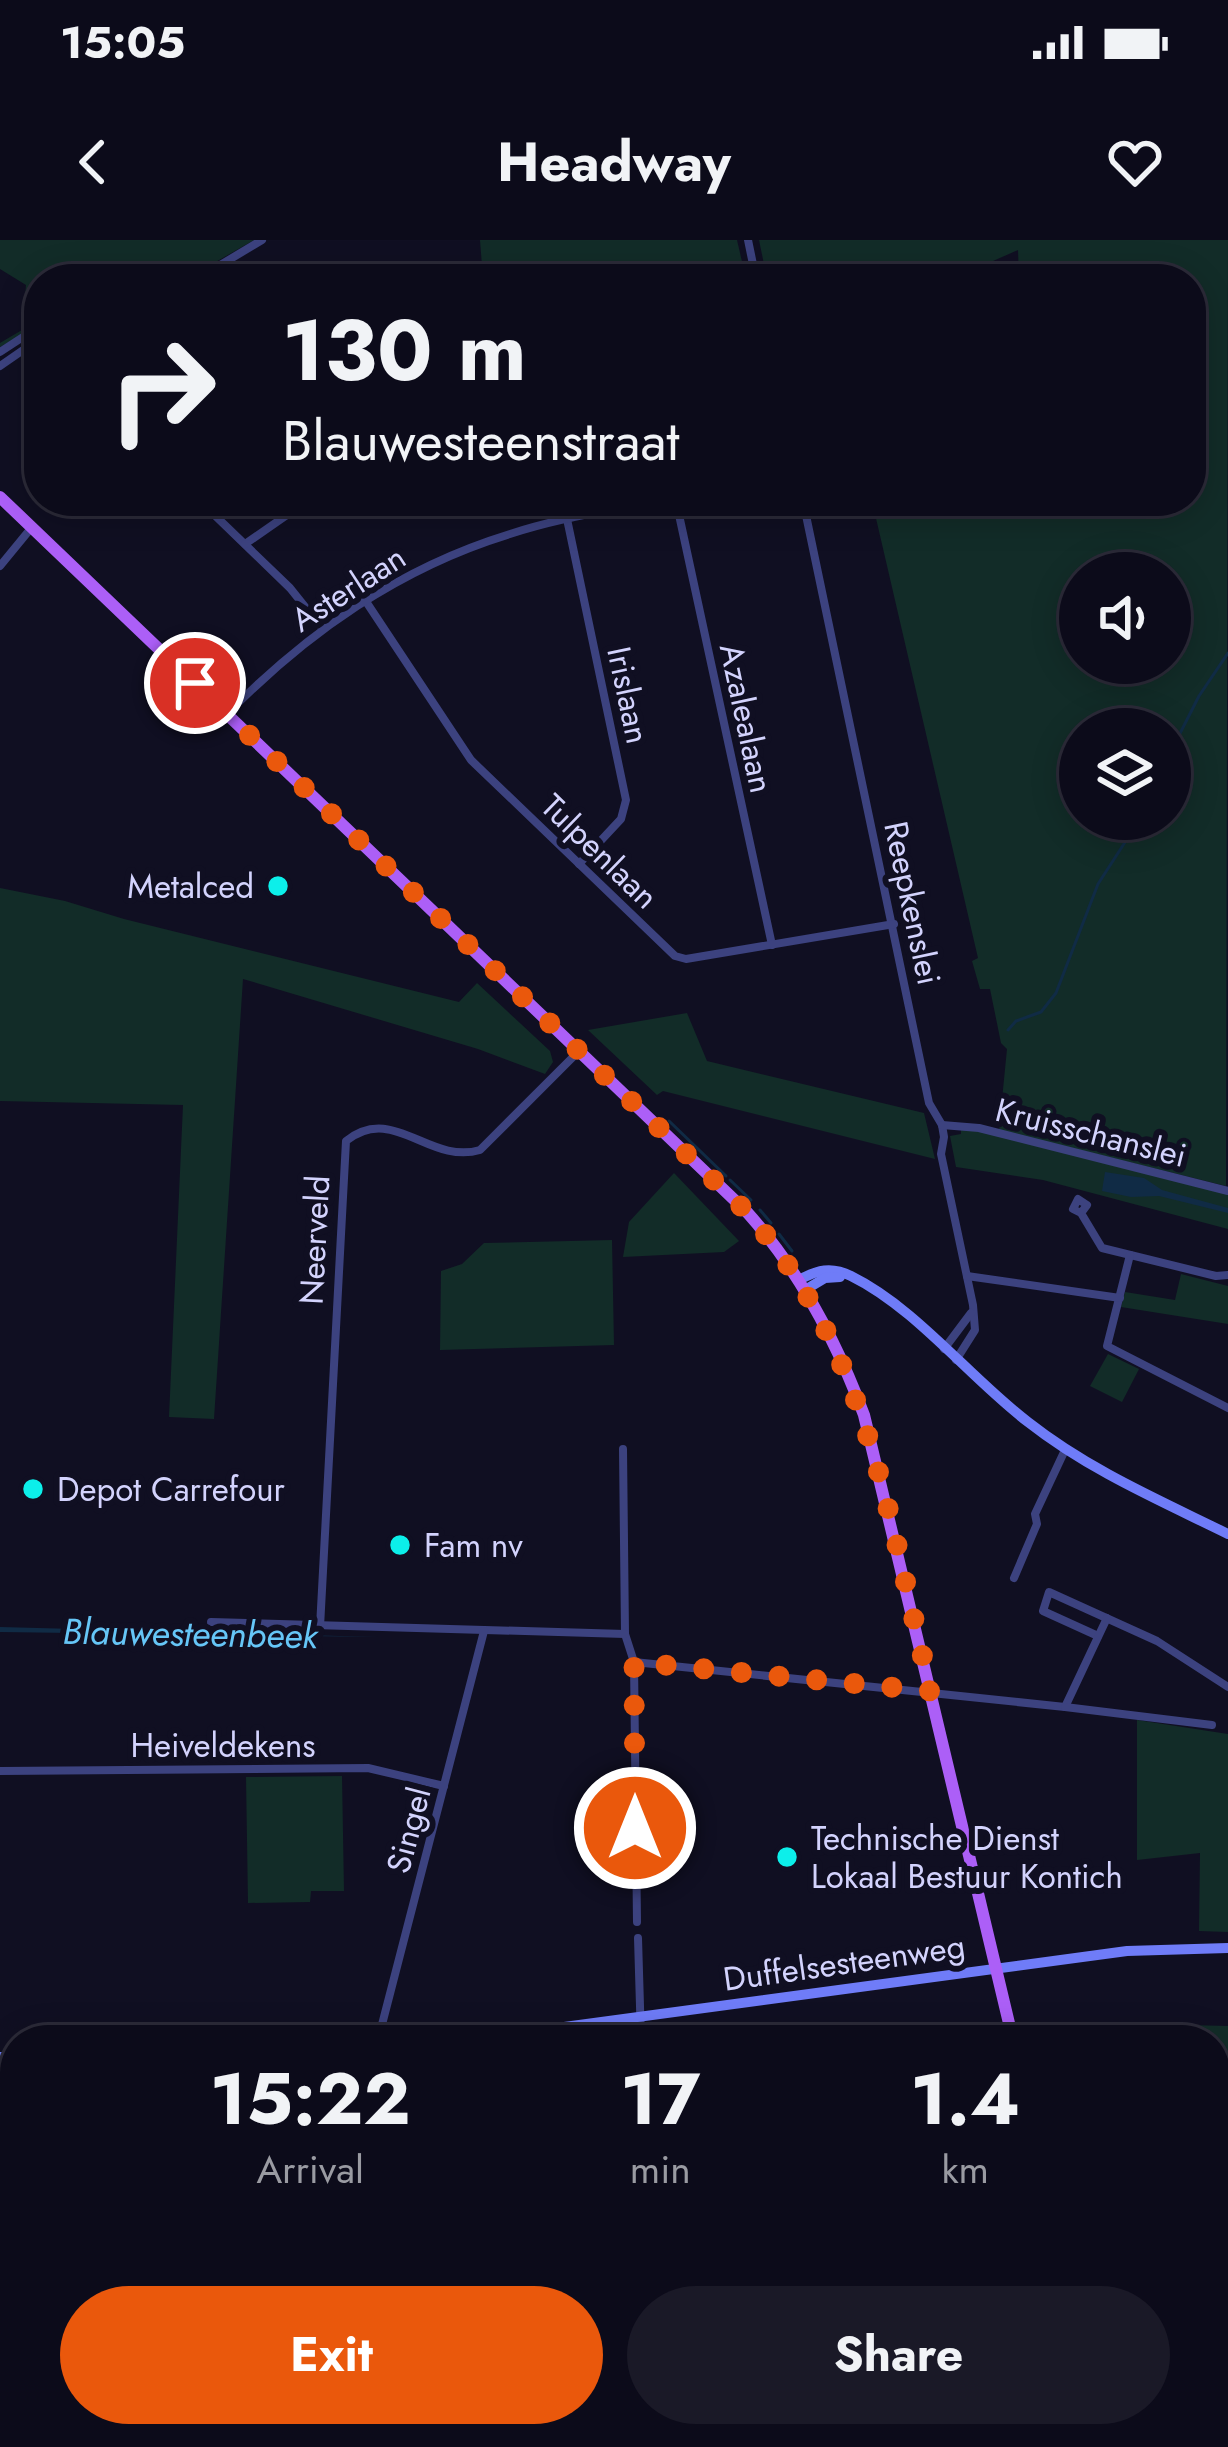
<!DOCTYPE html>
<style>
:root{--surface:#0c0b1a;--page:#1a1927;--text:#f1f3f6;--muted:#9a9ba2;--line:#2c2b39;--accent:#ea580c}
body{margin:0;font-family:Jost,sans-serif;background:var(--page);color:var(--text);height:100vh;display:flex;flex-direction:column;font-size:45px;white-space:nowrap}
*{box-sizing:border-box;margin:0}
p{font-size:39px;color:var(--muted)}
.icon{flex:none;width:66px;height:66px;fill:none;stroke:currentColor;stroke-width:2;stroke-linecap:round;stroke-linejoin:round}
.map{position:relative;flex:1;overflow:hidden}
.side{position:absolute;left:0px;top:1785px;width:1230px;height:423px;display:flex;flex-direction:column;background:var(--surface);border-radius:48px 48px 0 0;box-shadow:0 6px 30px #0003,0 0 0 3px var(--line)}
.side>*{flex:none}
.banner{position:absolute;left:24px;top:24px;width:1182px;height:252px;border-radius:48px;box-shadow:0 6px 30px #0003,0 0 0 3px var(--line);background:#0c0b1a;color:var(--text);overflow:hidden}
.fabs{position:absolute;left:1059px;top:312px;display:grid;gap:24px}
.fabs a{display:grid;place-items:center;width:132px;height:132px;border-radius:50%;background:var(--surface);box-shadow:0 6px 30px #0003,0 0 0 3px var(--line);font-size:60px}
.pin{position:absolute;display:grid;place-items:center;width:102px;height:102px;color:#fff;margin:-51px;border:6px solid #fff;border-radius:50%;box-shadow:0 3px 12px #0007}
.me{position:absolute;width:132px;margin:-66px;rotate:0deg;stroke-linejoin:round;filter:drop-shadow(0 0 9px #0008)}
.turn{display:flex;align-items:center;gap:42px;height:252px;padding:0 60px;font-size:54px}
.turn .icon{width:156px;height:156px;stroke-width:2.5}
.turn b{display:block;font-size:84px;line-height:102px}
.eta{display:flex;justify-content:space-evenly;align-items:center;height:204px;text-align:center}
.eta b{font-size:72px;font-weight:700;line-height:84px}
.cta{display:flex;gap:24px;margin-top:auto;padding:24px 60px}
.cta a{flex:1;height:138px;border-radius:72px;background:var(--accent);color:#fff;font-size:48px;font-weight:700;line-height:138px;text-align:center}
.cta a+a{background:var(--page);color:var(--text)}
.status{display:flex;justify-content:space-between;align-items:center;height:84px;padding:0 60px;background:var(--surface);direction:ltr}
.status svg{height:33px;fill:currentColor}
header{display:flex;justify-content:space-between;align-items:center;height:156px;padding:0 60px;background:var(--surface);font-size:54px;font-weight:700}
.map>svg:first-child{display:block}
.green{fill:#122c28;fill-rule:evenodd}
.water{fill:#102b45}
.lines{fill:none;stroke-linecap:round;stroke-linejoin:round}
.stream{stroke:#102b45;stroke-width:3}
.street{stroke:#3c427f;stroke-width:8}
.secondary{stroke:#6f7cf8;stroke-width:10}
.primary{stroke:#ac5ff7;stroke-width:12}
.route{stroke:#ea580c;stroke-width:21;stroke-dasharray:0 37.8}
.poi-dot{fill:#0cefea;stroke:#100f22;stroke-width:4.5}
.labels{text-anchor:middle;stroke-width:12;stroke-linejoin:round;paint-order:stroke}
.street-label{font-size:33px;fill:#d3d3fd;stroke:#100f22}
.poi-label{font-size:33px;fill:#d3d3fd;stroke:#100f22;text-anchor:start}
.water-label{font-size:36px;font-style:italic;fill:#66c6f7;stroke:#100f22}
</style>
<div class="status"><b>15:05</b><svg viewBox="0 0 49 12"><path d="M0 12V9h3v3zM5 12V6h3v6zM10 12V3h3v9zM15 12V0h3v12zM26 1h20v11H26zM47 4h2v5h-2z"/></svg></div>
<header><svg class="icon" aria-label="back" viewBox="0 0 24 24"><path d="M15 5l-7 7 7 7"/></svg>Headway<svg class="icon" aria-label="heart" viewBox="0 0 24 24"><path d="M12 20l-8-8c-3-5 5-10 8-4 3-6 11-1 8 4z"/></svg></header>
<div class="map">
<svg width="1228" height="2207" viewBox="0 0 1228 2207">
<rect width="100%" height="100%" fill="#100f22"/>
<g class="green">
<path d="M 0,0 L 254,0 L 186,39 L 39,39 L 39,93 L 32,95 L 28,91 L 0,107 L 0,103 L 22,90 L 26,45 L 0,29 Z"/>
<path d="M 480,0 L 737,0 L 746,39 L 483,39 Z"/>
<path d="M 759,0 L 1228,0 L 1226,946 L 999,890 L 1007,809 L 1001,803 L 990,749 L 980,749 L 972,721 L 978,718 L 872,261 L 1191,261 L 1191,39 L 1019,39 L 1018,10 L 993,21 L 930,24 L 930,39 L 767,39 ZM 1080,333 L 1170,333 L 1170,423 L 1080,423 ZM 1080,489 L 1170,489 L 1170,579 L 1080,579 Z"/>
<path d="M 0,648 L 65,661 L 124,679 L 459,762 L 477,743 L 550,811 L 553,822 L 545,834 L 478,809 L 243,739 L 214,1179 L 169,1177 L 183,865 L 0,861 Z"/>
<path d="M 687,773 L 707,821 L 924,873 L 935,919 L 663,851 L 657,855 L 588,790 Z"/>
<path d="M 961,885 L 1228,951 L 1228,989 L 1043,940 L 956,927 L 950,896 L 961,894 Z"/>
<path d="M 674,933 L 739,1001 L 724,1012 L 623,1017 L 629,982 Z"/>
<path d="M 612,1000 L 614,1105 L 440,1110 L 441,1031 L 462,1024 L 484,1003 Z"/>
<path d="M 1181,1034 L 1228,1046 L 1228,1084 L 1121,1067 L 1125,1052 L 1175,1060 Z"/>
<path d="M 1108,1114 L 1139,1129 L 1122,1162 L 1090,1146 Z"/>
<path d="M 1137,1480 L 1228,1494 L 1228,1692 L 1199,1691 L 1200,1613 L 1137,1620 Z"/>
<path d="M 342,1536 L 344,1651 L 311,1651 L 310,1662 L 248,1663 L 246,1537 Z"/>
<path d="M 1187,1785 L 1228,1786 L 1228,1963 L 1215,1962 L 1215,1800 L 1151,1800 L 1152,1792 L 1187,1795 Z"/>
<rect x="0" y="1916" width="15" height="65"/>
<path d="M 217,2193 L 624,2193 L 623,2207 L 215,2207 Z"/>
</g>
<g class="water">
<path d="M 1105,932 L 1144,938 L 1162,950 L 1228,968 L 1228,973 L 1159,956 L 1131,957 L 1102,951 Z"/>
<path d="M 0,1387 L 379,1397 L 0,1392 Z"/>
</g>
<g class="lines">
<g class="stream">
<path d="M 1170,513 L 1199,456 L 1228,413"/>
<path d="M 1008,790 L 1016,781 L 1041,772 L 1056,753 L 1098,644 L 1140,579"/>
<path d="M 669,881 L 726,936"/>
<path d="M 730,940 L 751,960"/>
<path d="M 760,970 L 771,983"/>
<path d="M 779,994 L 792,1011"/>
</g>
<g class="street">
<path d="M 748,0 L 756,39"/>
<path d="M 197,39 L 262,0"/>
<path d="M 0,112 L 23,97 L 33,102"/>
<path d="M 0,126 L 39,99"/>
<path d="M 200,261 L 290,348 L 322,388"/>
<path d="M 676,261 L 772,705"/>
<path d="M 803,261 L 929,863 L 942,885 L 944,897 L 941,914 L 973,1065 L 975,1090 L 956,1120"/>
<path d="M 567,279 L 626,560 L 621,579 L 579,624"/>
<path d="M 245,304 L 307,261"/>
<path d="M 0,326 L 32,287"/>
<path d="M 365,360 L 471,520 L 675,716 L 686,719 L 894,684"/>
<path d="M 227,474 C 308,392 399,328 510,294 C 556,279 605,271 653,261"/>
<path d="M 942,885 L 979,888 L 1228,951"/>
<path d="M 1081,973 L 1087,965 L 1078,959 L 1073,969 L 1081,973 L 1102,1008 L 1216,1036 L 1228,1035"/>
<path d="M 1130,1015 L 1107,1106 L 1228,1168"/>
<path d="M 967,1036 L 1120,1058"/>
<path d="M 944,1109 L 971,1073"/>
<path d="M 623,1209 L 625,1394 L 634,1422 L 637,1682"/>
<path d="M 1014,1338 L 1037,1284 L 1035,1274 L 1065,1210"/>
<path d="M 211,1382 L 625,1394"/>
<path d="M 320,1387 L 346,901 C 393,863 429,925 480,910 L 579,811"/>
<path d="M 1098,1396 L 1043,1371 L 1049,1352 L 1157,1401 L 1228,1447"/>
<path d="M 634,1422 L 1065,1467 L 1107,1378"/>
<path d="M 1065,1467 L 1212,1485"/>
<path d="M 0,1531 L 368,1528 L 444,1546"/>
<path d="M 638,1698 L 641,1800"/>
<path d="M 378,1800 L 484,1391"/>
<path d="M 1215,2082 L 1228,2084"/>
<path d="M 78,2193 L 79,2207"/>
<path d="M 209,2207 L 211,2193"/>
</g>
<g class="secondary">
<path d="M 799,1040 C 817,1030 831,1026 851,1036 C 916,1068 970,1138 1028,1182 C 1089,1230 1159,1260 1228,1294"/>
<path d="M 805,1050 L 825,1038 L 840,1037"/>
<path d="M 467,1800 L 1127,1711 L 1228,1708"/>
<path d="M 0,1817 L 15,1817"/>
</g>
<g class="primary">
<path d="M 0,257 L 746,971 C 800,1031 836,1100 864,1175 L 1013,1800"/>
<path d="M 1203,2193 L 1211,2207"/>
</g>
</g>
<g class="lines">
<path class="route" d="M 195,443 L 746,971 C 870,1112 887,1276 931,1451 L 634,1422 L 635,1588"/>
</g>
<g class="poi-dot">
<circle cx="278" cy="646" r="12"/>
<circle cx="33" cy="1249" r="12"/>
<circle cx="400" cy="1305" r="12"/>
<circle cx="787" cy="1617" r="12"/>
</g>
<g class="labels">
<g class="street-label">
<text transform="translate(348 348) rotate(-33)" y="12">Asterlaan</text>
<text transform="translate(629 455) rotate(78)" y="12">Irislaan</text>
<text transform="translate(747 478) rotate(78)" y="12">Azalealaan</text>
<text transform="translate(600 611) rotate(44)" y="12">Tulpenlaan</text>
<text transform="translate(913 663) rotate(78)" y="12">Reepkenslei</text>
<text transform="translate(1091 892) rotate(14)" y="12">Kruisschanslei</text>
<text transform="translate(314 1000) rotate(-87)" y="12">Neerveld</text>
<text x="223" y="1517">Heiveldekens</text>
<text transform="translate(408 1590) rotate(-75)" y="12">Singel</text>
<text transform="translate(844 1722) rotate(-8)" y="12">Duffelsesteenweg</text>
</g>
<g class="poi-label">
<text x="254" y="658" text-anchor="end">Metalced</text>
<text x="57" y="1261">Depot Carrefour</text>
<text x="424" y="1317">Fam nv</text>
<text x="811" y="1610">Technische Dienst<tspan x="811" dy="38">Lokaal Bestuur Kontich</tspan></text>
</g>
<g class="water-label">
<text transform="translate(190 1393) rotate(1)" y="13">Blauwesteenbeek</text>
</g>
</g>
</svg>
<div class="fabs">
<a><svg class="icon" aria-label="sound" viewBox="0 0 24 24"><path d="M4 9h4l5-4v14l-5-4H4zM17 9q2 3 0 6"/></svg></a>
<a><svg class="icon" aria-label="layers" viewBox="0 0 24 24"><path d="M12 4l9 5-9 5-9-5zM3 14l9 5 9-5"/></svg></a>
</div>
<div class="pin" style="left:195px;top:443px;background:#d93025"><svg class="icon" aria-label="arrive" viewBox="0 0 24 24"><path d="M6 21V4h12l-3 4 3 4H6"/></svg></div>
<svg class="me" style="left:635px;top:1588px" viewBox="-20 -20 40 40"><circle r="17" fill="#ea580c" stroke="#fff" stroke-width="3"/><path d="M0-11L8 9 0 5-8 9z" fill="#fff"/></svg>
<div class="banner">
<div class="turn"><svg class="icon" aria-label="right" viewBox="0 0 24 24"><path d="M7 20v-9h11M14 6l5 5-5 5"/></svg><div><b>130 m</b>Blauwesteenstraat</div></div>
</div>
<section class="side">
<div class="eta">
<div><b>15:22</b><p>Arrival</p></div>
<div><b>17</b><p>min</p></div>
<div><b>1.4</b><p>km</p></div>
</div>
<div class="cta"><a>Exit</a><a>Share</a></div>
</section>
</div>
